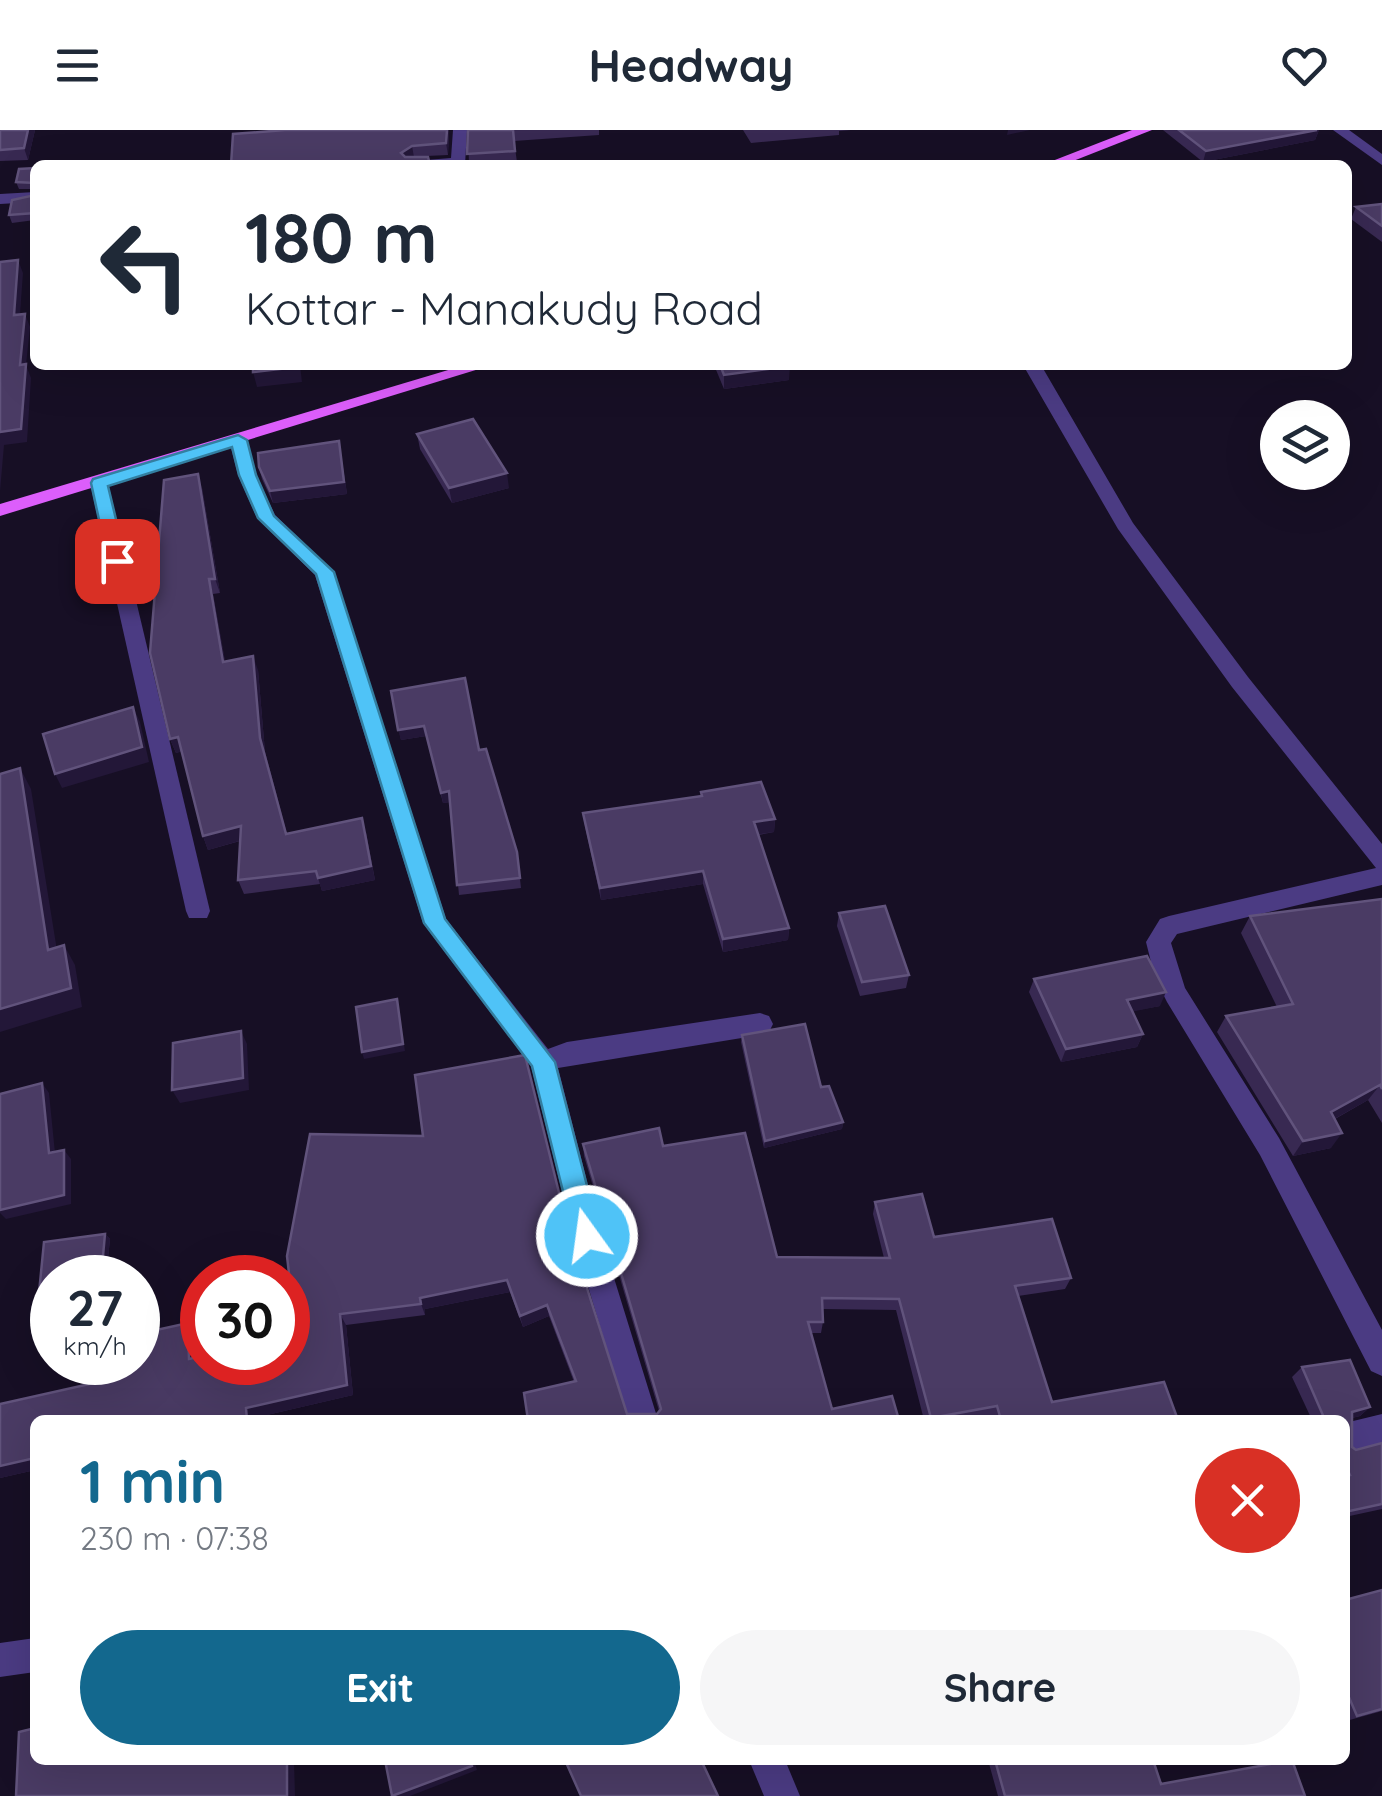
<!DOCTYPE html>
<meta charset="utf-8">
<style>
:root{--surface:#fff;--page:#f6f6f7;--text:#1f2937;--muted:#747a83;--accent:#13688e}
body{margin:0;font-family:Quicksand,sans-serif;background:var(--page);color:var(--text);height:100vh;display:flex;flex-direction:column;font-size:38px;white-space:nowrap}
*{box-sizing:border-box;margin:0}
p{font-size:32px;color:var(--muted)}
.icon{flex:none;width:55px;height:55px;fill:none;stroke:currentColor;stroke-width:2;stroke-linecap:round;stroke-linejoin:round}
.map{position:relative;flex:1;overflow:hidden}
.side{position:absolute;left:30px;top:1285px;width:1320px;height:350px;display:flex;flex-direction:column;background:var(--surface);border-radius:15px;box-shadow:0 10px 40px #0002}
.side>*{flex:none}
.banner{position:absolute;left:30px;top:30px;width:1322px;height:210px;border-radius:15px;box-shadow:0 10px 40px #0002;background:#fff;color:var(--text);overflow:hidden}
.controls{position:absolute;left:1260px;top:270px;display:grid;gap:20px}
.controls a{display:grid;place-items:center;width:90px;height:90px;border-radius:50%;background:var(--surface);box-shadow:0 10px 40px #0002;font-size:50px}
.speed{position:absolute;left:30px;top:1125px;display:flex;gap:20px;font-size:50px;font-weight:700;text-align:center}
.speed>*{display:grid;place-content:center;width:130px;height:130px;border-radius:50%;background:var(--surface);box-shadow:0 10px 40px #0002;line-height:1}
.speed small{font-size:25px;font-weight:400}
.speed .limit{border:15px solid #d22;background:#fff;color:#111}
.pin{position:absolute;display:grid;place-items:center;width:85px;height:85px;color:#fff;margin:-42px;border-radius:20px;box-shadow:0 5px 15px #0006}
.me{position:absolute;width:110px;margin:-55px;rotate:346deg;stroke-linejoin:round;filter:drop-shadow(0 0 8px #0008)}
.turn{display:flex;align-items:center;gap:35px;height:210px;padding:0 50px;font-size:45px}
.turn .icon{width:130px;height:130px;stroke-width:2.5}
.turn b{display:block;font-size:70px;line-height:85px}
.round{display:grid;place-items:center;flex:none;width:105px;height:105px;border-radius:52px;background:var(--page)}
.summary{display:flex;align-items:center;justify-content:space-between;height:170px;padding:0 50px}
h1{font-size:60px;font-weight:800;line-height:75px;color:var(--accent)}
.button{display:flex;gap:20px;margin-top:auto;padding:20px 50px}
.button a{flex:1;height:115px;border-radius:60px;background:var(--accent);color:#fff;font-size:40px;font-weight:800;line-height:115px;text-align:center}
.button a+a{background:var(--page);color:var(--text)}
header{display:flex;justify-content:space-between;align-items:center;height:130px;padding:0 50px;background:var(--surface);font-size:45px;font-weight:800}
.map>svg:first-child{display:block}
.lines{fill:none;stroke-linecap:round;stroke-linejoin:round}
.minor{fill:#4b3b83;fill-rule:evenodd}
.major{fill:#dc5efb;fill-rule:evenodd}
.wall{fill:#382952}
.shaded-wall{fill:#231738}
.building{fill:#4a3b64;stroke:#61537c;stroke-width:2.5}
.route{fill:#4fc3f7;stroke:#337fa1;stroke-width:2.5}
</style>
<header><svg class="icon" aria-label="menu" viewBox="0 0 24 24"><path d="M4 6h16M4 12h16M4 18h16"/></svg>Headway<svg class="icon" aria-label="heart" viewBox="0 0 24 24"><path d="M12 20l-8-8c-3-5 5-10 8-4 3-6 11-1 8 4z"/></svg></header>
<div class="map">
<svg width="1382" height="1666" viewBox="0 0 1382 1666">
<rect width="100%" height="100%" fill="#170f25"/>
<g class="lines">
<g class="minor">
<path d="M 453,0 L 467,0 L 465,35 L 407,35 L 414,31 L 451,28 Z"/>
<path d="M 1333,0 L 1349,0 L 1382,24 L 1382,35 Z"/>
<path d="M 35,62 L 35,72 L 0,74 L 0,64 Z"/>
<path d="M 1023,235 L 1041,235 L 1133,393 L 1248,547 L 1382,714 L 1382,755 L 1177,804 L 1171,813 L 1185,858 L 1279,1008 L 1382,1200 L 1382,1246 L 1371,1241 L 1260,1025 L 1167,872 L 1155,848 L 1146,812 L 1160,789 L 1169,786 L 1376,738 L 1232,557 L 1118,399 Z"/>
<path d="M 238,305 L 247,310 L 256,345 L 275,385 L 334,442 L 446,789 L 548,919 L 567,912 L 760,883 L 769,886 L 773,894 L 769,902 L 760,905 L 558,938 L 601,1106 L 658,1290 L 628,1290 L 573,1106 L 531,936 L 423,793 L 315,445 L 257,388 L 238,345 L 229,310 Z"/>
<path d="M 99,347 L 108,353 L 210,781 L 207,788 L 189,788 L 186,781 L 90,353 Z"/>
<path d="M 1382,1284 L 1382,1314 L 1345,1325 L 1345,1293 Z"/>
<path d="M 35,1508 L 35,1542 L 0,1547 L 0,1513 Z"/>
<path d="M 749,1630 L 785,1630 L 800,1666 L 764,1666 Z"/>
</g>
<g class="major">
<path d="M 1132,0 L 1152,0 L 1063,35 L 1042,35 Z"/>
<path d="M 465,235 L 492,235 L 0,386 L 0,374 Z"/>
</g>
</g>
<g class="wall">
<path d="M 0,0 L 35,0 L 28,30 L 0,31 Z"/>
<path d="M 449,0 L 448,25 L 231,35 Z"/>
<path d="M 468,0 L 599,0 L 599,5 L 514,11 L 517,32 L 469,35 Z"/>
<path d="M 743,0 L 851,0 L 839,1 L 839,5 L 751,13 Z"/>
<path d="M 1163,0 L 1319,0 L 1315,10 L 1203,32 Z"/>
<path d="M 35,38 L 35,59 L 19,59 L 16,52 Z"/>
<path d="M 35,65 L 35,90 L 12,93 L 9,85 Z"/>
<path d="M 1382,74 L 1382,112 L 1351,89 L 1356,77 Z"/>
<path d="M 714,235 L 789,235 L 789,250 L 724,259 Z"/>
<path d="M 417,304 L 509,358 L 452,373 L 420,319 Z"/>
<path d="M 339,311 L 347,364 L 273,373 L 262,349 L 259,337 Z"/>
<path d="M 202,358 L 220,463 L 213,464 L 225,532 L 258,540 L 265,622 L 287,704 L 366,702 L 375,750 L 322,761 L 320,754 L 244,764 L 238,750 L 240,711 L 208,720 L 203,706 L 182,621 L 176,623 L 170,609 Z"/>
<path d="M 391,561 L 479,620 L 517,722 L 521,758 L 459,765 L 450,672 L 443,673 L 426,606 L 401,610 Z"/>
<path d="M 701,662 L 775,689 L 774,702 L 758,705 L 789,798 L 788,810 L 723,822 L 703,754 L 601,770 L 585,696 L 583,683 L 701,666 Z"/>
<path d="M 1382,769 L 1382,993 L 1368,970 L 1335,989 L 1331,1018 L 1293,1026 L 1217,902 L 1226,886 L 1277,877 L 1241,803 L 1250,786 Z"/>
<path d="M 839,783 L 909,845 L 906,858 L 860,866 L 837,796 Z"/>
<path d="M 1034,849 L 1160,876 L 1132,881 L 1143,904 L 1137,917 L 1061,932 L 1029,862 Z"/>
<path d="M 742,905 L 821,957 L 843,992 L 842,999 L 764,1018 L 741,912 Z"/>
<path d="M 583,1014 L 663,1016 L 777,1127 L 884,1128 L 873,1084 L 875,1072 L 934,1107 L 1071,1148 L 1065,1159 L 1018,1166 L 1052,1272 L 1178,1290 L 993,1290 L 992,1286 L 970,1290 L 924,1290 L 896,1180 L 823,1179 L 823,1192 L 821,1203 L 811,1203 L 832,1279 L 899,1290 L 528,1290 L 574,1252 L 549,1186 L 523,1197 L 510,1162 L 425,1179 L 425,1185 L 346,1195 L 353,1265 L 254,1288 L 35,1290 L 35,1340 L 0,1348 L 0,1274 L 112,1249 L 188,1193 L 197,1204 L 197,1227 L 296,1205 L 287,1126 L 567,1095 L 627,1284 L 657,1284 L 659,1281 L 584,1026 Z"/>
<path d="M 105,1104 L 110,1109 L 106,1148 L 52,1148 L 52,1177 L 43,1178 L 38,1173 L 44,1112 Z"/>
<path d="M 1302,1237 L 1370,1277 L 1360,1286 L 1352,1288 L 1352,1317 L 1356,1320 L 1382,1313 L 1382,1379 L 1345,1387 L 1345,1290 L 1312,1290 L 1292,1247 Z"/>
<path d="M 1382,1460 L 1382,1581 L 1346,1591 L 1345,1470 Z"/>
<path d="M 988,1630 L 1153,1630 L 1161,1654 L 1305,1666 L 998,1666 Z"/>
</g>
<g class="shaded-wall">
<path d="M 28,0 L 35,0 L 28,30 L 24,18 Z"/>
<path d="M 447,0 L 449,0 L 448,25 L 446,13 Z"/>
<path d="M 1008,0 L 1030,0 L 1007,5 Z"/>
<path d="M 1319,0 L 1315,10 L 1203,32 L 1206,21 Z"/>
<path d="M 412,16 L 414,27 L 403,34 L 401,23 Z"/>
<path d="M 18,130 L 23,143 L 19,198 L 14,185 Z"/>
<path d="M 25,184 L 30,197 L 26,235 L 31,248 L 27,312 L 4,315 L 0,361 L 0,302 L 20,235 Z"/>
<path d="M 300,235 L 302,252 L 257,257 L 253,242 Z"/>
<path d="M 790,236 L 789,250 L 724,259 L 724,245 Z"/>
<path d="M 339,311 L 347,364 L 273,373 L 270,361 Z"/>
<path d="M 507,343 L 509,358 L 452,373 L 449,358 Z"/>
<path d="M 198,344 L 202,358 L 220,463 L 215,449 Z"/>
<path d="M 209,449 L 213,464 L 228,547 L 223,532 Z"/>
<path d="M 253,526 L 258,540 L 265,622 L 291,717 L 260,608 Z"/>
<path d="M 133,577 L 140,592 L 149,632 L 62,658 L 55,644 Z"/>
<path d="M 424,596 L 426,606 L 401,610 L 398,600 Z"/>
<path d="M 178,607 L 184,621 L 176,623 L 170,609 Z"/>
<path d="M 20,638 L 31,659 L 60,839 L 48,820 Z"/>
<path d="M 449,661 L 451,672 L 443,673 L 441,663 Z"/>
<path d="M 362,688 L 375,750 L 322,761 L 318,748 Z"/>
<path d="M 775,689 L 774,702 L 754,705 L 754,692 Z"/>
<path d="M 241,696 L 246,709 L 208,720 L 203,706 Z"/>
<path d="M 703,741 L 703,754 L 601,770 L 600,758 Z"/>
<path d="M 789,798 L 788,810 L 723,822 L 723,809 Z"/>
<path d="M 64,815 L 75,835 L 82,877 L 0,902 L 0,879 Z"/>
<path d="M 1166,862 L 1160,876 L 1121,884 L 1127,870 Z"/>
<path d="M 397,869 L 405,921 L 364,929 L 362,922 Z"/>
<path d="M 241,901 L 247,914 L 249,960 L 180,973 L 172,960 Z"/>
<path d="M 1143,904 L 1137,917 L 1061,932 L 1066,919 Z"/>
<path d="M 42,953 L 49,963 L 56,1033 L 49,1023 Z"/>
<path d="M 1380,955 L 1368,970 L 1320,997 L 1331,982 Z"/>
<path d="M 843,992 L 842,999 L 764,1018 L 765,1011 Z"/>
<path d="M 1342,1003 L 1331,1018 L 1293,1026 L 1303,1011 Z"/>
<path d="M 64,1020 L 71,1029 L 71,1074 L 6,1089 L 0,1083 L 0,1080 Z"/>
<path d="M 105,1104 L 110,1109 L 106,1148 L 101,1148 Z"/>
<path d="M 507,1150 L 510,1162 L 425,1179 L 425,1185 L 421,1174 L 420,1168 Z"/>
<path d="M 547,1175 L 549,1186 L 523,1197 L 520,1186 Z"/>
<path d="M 340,1184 L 346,1195 L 353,1265 L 254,1288 L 254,1290 L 247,1290 L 246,1278 Z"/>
<path d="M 188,1193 L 197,1204 L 198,1239 L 189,1229 Z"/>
<path d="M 1370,1277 L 1360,1286 L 1343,1290 L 1352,1282 Z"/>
<path d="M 35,1328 L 35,1340 L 0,1348 L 0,1336 Z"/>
<path d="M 287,1630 L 294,1630 L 295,1666 L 287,1666 Z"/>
<path d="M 471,1630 L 474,1630 L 477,1640 L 410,1666 L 394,1666 Z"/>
</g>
<g class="building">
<path d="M 0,0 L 28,0 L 24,18 L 0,20 Z"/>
<path d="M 285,0 L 447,0 L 446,13 L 412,16 L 401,23 L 405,27 L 428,27 L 430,35 L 231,35 L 233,4 Z"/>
<path d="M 468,0 L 513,0 L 515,21 L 467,24 Z"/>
<path d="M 1179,0 L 1317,0 L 1206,21 Z"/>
<path d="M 35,38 L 35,53 L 16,52 L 19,39 Z"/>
<path d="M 35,65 L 35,83 L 9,85 L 12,70 Z"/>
<path d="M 1382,74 L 1382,96 L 1356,77 Z"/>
<path d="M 18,130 L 14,185 L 25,184 L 20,235 L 26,234 L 21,299 L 0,302 L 0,132 Z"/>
<path d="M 253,235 L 298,235 L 298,237 L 253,242 Z"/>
<path d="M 720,235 L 789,235 L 790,236 L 724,245 Z"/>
<path d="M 473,289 L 507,343 L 449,358 L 417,304 Z"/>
<path d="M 339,311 L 344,352 L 270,361 L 259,337 L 258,323 Z"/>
<path d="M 198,344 L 215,449 L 209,449 L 223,532 L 253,526 L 260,608 L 286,704 L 362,688 L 371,736 L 318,748 L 316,741 L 238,750 L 241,696 L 203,706 L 178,607 L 170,609 L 150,523 L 164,350 Z"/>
<path d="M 465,548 L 479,620 L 486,619 L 517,722 L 520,748 L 457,755 L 449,661 L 441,663 L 424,596 L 398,600 L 391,561 Z"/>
<path d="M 133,577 L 142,617 L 55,644 L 43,604 Z"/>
<path d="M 20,638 L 48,820 L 64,815 L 71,858 L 0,879 L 0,644 Z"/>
<path d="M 761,652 L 775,689 L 754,692 L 789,798 L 723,809 L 703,741 L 600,758 L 583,683 L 702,666 L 701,662 Z"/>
<path d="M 1382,769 L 1382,959 L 1380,955 L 1331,982 L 1342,1003 L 1303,1011 L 1226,886 L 1293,874 L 1250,786 Z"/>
<path d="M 885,776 L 909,845 L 862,852 L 839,783 Z"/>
<path d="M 1147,826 L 1166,862 L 1127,870 L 1143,904 L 1066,919 L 1034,849 Z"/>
<path d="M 397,869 L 403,914 L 362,922 L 356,877 Z"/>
<path d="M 805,894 L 821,957 L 829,956 L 843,992 L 765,1011 L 742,905 Z"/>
<path d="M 241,901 L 243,948 L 172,960 L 173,913 Z"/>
<path d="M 525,925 L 567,1095 L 627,1284 L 657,1284 L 661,1279 L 583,1014 L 659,998 L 663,1016 L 745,1003 L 777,1127 L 890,1128 L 875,1072 L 922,1064 L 934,1107 L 1052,1089 L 1071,1148 L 1015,1156 L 1052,1272 L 1164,1252 L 1178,1290 L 1001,1290 L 997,1276 L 931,1288 L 899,1169 L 822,1168 L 823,1192 L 808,1192 L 832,1279 L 892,1266 L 899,1290 L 528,1290 L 524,1263 L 576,1251 L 547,1175 L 520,1186 L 507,1150 L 420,1168 L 421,1174 L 340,1184 L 347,1255 L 246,1278 L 247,1290 L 35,1290 L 35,1328 L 0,1336 L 0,1274 L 112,1249 L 112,1232 L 138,1232 L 138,1204 L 188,1193 L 189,1229 L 202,1226 L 202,1232 L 288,1232 L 288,1207 L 296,1205 L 287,1126 L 310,1004 L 423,1006 L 415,945 Z"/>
<path d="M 42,953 L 49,1023 L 64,1020 L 64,1065 L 0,1080 L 0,964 Z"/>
<path d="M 105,1104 L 101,1148 L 52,1148 L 52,1171 L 38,1173 L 44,1112 Z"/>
<path d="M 1350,1230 L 1370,1277 L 1352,1282 L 1352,1317 L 1356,1320 L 1382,1313 L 1382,1374 L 1345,1382 L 1345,1346 L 1350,1345 L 1345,1334 L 1345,1290 L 1325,1290 L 1302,1237 Z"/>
<path d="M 1382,1460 L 1382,1579 L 1357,1586 L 1345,1558 L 1345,1470 Z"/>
<path d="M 35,1598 L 35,1630 L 287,1630 L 287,1666 L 16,1666 L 19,1602 Z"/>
<path d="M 385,1630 L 471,1630 L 472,1636 L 392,1666 Z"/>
<path d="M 565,1630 L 701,1630 L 718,1666 L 581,1666 Z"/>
<path d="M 995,1630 L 1153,1630 L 1161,1654 L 1292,1630 L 1305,1666 L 1005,1666 Z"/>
</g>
<path class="route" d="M 238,305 L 247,310 L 256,345 L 274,386 L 334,442 L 445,789 L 555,932 L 600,1106 L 596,1114 L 587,1117 L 578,1114 L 574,1106 L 532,936 L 424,793 L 316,444 L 258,388 L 239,345 L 232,317 L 108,356 L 126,431 L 117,437 L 108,431 L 91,353 L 93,349 Z"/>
</svg>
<div class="controls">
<a><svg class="icon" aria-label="layers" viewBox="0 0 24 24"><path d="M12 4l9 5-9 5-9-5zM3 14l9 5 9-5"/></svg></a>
</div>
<div class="speed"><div>27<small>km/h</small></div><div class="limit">30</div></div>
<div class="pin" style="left:117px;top:431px;background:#d93025"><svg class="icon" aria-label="arrive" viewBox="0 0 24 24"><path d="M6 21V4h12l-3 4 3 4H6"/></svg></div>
<svg class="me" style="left:587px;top:1106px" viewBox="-20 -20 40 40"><circle r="17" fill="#4fc3f7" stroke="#fff" stroke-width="3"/><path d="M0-11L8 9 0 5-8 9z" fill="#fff"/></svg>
<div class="banner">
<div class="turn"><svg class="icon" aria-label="left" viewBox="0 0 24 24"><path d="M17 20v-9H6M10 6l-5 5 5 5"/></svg><div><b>180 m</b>Kottar - Manakudy Road</div></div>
</div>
<section class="side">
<div class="summary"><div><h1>1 min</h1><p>230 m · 07:38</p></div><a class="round" style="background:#d93025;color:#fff"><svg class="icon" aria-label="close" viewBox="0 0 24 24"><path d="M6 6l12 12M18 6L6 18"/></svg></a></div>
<div class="button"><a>Exit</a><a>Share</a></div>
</section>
</div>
